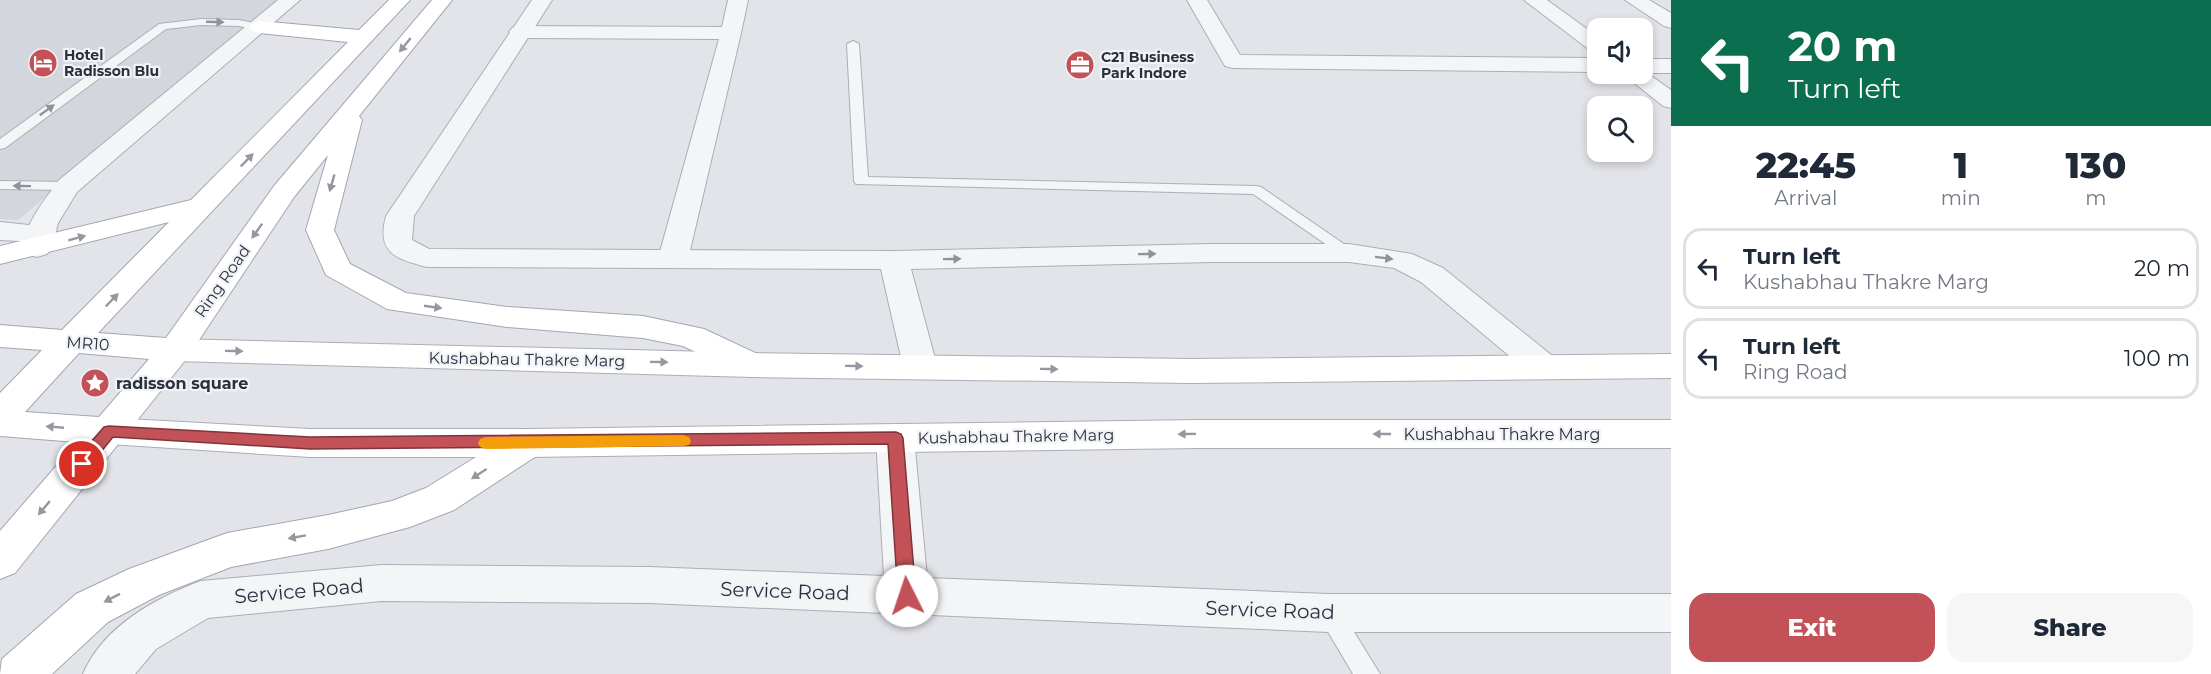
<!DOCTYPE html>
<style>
:root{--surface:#fff;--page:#f6f6f7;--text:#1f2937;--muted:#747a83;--line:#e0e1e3;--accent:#c25257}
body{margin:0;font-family:Montserrat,sans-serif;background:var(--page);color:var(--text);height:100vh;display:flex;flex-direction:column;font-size:22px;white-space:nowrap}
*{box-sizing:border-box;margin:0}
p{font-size:20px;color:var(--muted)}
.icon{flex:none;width:33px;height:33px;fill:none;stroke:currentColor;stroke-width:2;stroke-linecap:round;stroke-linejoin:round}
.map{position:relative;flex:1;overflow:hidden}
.details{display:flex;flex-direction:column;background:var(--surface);width:540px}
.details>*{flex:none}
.top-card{background:#0b6e4f;color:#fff;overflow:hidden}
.controls{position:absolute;left:1587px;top:18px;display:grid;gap:12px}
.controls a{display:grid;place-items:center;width:66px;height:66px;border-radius:12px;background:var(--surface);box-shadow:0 3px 9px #0003;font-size:30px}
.pin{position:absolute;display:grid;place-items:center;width:51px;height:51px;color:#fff;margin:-26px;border:3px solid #fff;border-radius:50%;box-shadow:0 2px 6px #0007}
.me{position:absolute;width:66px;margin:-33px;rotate:356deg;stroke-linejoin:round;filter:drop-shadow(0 0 4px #0008)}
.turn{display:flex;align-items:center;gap:21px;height:126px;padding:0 18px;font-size:27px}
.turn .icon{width:78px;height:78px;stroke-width:2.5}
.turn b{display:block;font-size:42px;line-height:51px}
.eta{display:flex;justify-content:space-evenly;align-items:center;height:102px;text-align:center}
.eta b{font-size:36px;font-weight:800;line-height:42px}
.primary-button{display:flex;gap:12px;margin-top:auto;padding:12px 18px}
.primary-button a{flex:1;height:69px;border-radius:18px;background:var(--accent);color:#fff;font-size:24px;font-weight:800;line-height:69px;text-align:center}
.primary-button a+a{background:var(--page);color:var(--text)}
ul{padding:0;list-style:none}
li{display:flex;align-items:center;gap:18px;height:81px;margin:0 12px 9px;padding:0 6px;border:3px solid var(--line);border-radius:18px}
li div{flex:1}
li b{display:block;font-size:22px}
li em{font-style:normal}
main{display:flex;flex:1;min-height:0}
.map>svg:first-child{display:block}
.built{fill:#d4d6dd}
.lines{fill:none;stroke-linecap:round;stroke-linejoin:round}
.service-casing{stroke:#abaeb6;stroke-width:2}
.minor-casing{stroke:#abaeb6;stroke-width:2}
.tertiary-casing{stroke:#abaeb6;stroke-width:2}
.secondary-casing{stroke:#abaeb6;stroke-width:2}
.primary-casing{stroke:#a2a7b3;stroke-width:2}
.service{fill:#f4f5f7;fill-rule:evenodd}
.minor{fill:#f4f5f7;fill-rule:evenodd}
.tertiary{fill:#f4f5f7;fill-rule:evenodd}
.secondary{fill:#fff;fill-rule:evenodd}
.primary{fill:#fff;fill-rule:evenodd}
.oneway{fill:#90929b}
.oneway2{fill:#95989f}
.route{fill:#c25257;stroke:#7e3539;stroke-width:1.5}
.slow{fill:#f59e0b}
.labels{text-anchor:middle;stroke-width:4.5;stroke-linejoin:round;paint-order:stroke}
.far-poi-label{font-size:14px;font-weight:bold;fill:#2b303f;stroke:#f1f3f6;text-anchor:start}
.street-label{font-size:16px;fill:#2b303f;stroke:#f1f3f6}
.poi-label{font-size:16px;font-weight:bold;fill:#2b303f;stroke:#f1f3f6;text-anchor:start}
.near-street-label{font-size:20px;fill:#2b303f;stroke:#f1f3f6}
</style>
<main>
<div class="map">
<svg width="1671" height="674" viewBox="0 0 1671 674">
<rect width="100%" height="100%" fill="#e2e4e9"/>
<path class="built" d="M 0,0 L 282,0 L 18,220 L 0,219 Z"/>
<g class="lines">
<g class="service-casing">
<g id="service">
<path d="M 201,19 L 239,20 L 263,25 L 265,27 L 259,30 L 239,26 L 201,25 L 166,29 L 5,148 L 0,149 L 0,139 L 159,24 Z"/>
<path d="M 853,41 L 859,44 L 868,177 L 1256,186 L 1261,187 L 1357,253 L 1349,258 L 1343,256 L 1253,194 L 856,184 L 854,181 L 847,44 Z"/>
<path d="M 0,181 L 68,182 L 75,186 L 68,190 L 0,189 Z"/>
<path d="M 1329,602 L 1338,606 L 1380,674 L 1353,674 L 1317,613 L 1320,606 Z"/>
</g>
</g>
<g class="minor-casing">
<g id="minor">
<path d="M 728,0 L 748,0 L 741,33 L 688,259 L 684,265 L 673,268 L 662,265 L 658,259 L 719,39 L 519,38 L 512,36 L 509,32 L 512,28 L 519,26 L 722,27 Z"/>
<path d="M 1187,0 L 1207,0 L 1240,55 L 1598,58 L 1598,72 L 1233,68 L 1225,66 L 1222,61 Z"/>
<path d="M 1524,0 L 1547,0 L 1598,37 L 1598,53 L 1591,51 Z"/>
<path d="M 1625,0 L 1649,0 L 1671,13 L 1671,28 L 1664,26 Z"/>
<path d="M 1642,59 L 1671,59 L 1671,73 L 1647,73 L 1671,90 L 1671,108 L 1663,106 L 1623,74 L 1642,74 Z"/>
<path d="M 0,222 L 48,227 L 52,233 L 48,239 L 38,242 L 0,240 Z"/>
<path d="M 895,424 L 908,428 L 914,438 L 927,578 L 1329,594 L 1671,594 L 1671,632 L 1329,632 L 649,603 L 381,601 L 208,618 L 156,649 L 135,674 L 83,674 C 103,627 155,598 201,581 L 381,565 L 649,567 L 884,576 L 876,438 L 882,428 Z"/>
</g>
</g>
<g class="tertiary-casing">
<g id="tertiary">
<path d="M 278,0 L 300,0 L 77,192 L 58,223 L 52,248 L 47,254 L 37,257 L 27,254 L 22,248 C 27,221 43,202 59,180 Z"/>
<path d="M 532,0 L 552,0 L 414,216 L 412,240 L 429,249 L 894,251 L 1212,244 L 1349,244 L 1412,254 L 1443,268 L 1555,358 L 1560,366 L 1555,374 L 1543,378 L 1531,374 L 1421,282 L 1394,268 L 1349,262 L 1212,262 L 911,269 L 937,366 L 932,374 L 920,378 L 908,374 L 903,366 L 881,269 L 427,267 C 396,259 376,253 386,216 Z"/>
</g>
</g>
<g class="secondary-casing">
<g id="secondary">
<path d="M 175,339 L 752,353 L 1189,359 L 1671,354 L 1671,378 L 1189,383 L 752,377 L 175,361 L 163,358 L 158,350 L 163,342 Z"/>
<path d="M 109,418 L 310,429 L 528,429 L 1198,420 L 1671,420 L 1671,448 L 1198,448 L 528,457 L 310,457 L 109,444 L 96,441 L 91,431 L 96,421 Z"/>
</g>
</g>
<g class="primary-casing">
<g id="primary">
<path d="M 389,0 L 410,0 L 98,333 L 166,338 L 274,186 L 432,0 L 452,0 L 359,116 L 362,120 L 334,230 L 350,264 L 406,293 L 507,307 L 643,316 L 704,329 L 764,357 L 769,365 L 764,373 L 752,377 L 740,373 L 683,346 L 643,338 L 507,327 L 387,309 L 326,275 L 306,230 L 328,155 L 294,197 L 187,358 L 15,573 L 0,579 L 0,531 L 77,442 L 0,436 L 0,393 L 42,350 L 0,347 L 0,325 L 62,330 L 169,222 L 0,264 L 0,246 L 191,200 L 348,42 L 259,33 L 252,31 L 249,27 L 252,23 L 259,21 L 359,30 ZM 79,353 L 149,359 L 99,417 L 25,412 Z"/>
<path d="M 528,429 L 541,433 L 547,443 L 541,453 L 454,510 L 410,527 L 328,549 L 231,567 L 159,595 L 108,622 L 52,674 L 0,674 L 2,659 L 76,594 L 129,569 L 227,533 L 328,515 L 392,501 L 426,488 L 515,433 Z"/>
</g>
</g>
<use href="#service" class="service"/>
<use href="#minor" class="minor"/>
<use href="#tertiary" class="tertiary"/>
<use href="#secondary" class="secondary"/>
<use href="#primary" class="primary"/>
</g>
<defs><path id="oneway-solid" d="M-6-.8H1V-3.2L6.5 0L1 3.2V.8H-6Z" transform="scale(1.5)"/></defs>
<g class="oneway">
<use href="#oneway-solid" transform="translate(215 22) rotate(2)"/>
<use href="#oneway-solid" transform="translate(47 110) rotate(-36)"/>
<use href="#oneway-solid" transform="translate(22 186) rotate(-179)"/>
<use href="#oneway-solid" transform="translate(1147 254) rotate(-1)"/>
<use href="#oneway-solid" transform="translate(1384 258) rotate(7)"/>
<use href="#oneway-solid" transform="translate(952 259) rotate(-1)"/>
</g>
<g class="oneway2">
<use href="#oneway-solid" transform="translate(405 45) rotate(129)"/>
<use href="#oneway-solid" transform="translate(247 160) rotate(-46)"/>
<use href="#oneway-solid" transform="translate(332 183) rotate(106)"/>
<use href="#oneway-solid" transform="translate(257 231) rotate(125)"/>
<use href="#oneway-solid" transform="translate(77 238) rotate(-15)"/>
<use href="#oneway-solid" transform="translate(112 300) rotate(-46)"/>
<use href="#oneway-solid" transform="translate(433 307) rotate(8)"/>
<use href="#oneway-solid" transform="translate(234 351) rotate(1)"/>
<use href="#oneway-solid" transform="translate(659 362) rotate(1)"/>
<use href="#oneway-solid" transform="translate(854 366) rotate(1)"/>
<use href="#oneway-solid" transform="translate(1049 369) rotate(1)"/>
<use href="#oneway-solid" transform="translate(55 427) rotate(-175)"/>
<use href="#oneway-solid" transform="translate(1187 434) rotate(179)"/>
<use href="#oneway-solid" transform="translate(1382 434) rotate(-180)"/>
<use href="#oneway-solid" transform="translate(479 474) rotate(147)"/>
<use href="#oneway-solid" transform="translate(44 508) rotate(130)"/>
<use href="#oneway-solid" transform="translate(297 537) rotate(170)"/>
<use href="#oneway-solid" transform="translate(112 598) rotate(153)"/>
</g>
<path class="route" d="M 109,426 L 310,437 L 896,432 L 901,434 L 903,438 L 916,596 L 913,601 L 907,604 L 900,601 L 898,596 L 888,444 L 310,449 L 113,437 L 88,468 L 76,468 L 74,464 L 76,459 L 104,427 Z"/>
<path class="slow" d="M 683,435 L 689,437 L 691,441 L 689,445 L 683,446 L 486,449 L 480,447 L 478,443 L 480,439 L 486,437 Z"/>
<defs>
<g id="hotel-disc" transform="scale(1.5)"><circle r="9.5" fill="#c25257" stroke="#f1f3f6"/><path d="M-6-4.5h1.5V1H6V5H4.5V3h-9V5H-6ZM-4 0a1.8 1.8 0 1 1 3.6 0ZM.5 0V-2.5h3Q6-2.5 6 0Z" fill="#fff"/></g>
<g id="office-disc" transform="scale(1.5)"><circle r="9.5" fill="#c25257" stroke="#f1f3f6"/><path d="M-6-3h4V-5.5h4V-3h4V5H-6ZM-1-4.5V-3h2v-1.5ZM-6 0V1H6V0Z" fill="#fff"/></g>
<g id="sight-disc" transform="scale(1.5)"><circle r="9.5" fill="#c25257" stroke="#f1f3f6"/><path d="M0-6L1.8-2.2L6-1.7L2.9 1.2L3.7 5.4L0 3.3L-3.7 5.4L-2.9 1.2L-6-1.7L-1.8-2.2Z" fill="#fff"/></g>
</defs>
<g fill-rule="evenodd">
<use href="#hotel-disc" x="43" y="63"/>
<use href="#office-disc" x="1080" y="65"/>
<use href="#sight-disc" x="95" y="383"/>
</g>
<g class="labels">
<g class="far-poi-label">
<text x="64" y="60">Hotel<tspan x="64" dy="16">Radisson Blu</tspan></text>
<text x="1101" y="62">C21 Business<tspan x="1101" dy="16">Park Indore</tspan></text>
</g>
<g class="street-label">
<text transform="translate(222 281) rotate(-55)" y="6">Ring Road</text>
<text transform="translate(88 343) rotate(4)" y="6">MR10</text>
<text transform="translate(527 359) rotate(1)" y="6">Kushabhau Thakre Marg</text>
<text x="1502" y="440">Kushabhau Thakre Marg</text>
<text transform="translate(1016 436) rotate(-1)" y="6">Kushabhau Thakre Marg</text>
</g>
<g class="poi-label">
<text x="116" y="389">radisson square</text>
</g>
<g class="near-street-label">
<text transform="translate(299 591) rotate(-5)" y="7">Service Road</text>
<text transform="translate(785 591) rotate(2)" y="7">Service Road</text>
<text transform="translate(1270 610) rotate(2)" y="7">Service Road</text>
</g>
</g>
</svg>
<div class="controls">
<a><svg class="icon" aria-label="sound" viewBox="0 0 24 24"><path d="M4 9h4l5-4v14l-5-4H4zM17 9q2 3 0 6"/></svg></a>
<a><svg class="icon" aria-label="search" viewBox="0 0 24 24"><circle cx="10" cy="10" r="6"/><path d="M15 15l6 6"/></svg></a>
</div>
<div class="pin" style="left:82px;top:464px;background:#d93025"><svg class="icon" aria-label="arrive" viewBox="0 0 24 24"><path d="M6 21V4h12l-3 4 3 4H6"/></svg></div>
<svg class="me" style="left:907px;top:596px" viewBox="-20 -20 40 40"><circle r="19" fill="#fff"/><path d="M0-13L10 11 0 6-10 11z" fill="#c25257"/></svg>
</div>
<section class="details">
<div class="top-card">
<div class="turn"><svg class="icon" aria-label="left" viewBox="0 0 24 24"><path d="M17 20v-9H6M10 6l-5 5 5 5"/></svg><div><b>20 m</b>Turn left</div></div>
</div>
<div class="eta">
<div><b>22:45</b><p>Arrival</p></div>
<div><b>1</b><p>min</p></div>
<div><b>130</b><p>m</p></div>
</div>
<ul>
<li><svg class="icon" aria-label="left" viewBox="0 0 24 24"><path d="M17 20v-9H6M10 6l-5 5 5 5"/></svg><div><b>Turn left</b><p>Kushabhau Thakre Marg</p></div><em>20 m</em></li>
<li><svg class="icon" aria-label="left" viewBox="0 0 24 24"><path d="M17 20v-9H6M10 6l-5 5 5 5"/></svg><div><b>Turn left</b><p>Ring Road</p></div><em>100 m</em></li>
</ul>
<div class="primary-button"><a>Exit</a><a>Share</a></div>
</section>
</main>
